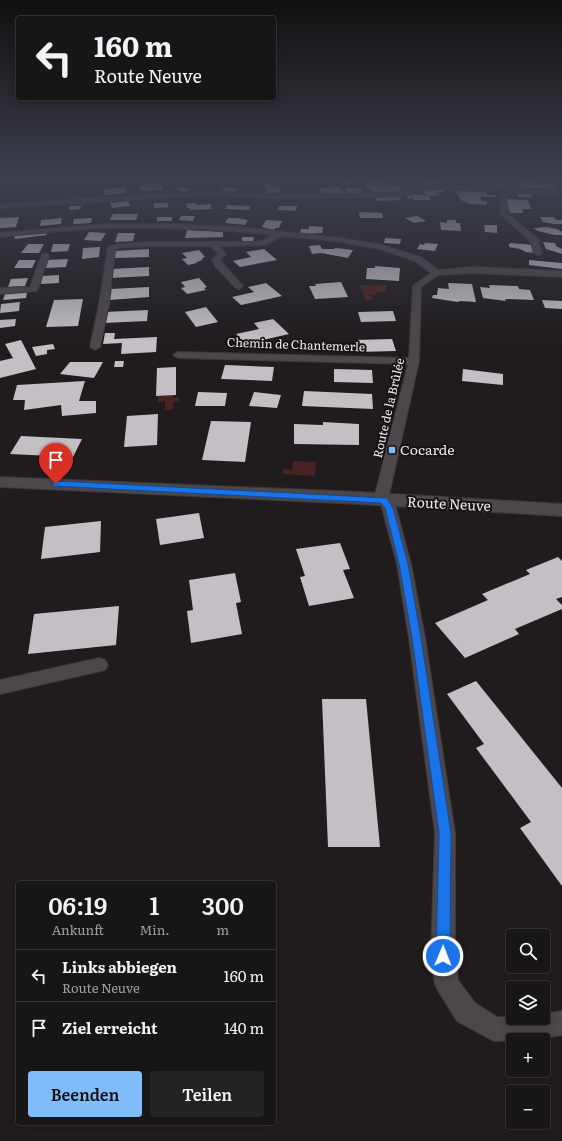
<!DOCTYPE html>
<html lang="de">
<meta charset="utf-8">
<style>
:root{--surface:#181516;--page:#252223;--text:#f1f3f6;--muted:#9f9fa1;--line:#363435;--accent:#81bcfa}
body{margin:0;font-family:Literata,serif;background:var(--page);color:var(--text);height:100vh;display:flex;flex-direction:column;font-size:15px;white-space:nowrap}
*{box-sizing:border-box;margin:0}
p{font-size:13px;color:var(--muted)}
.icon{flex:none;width:22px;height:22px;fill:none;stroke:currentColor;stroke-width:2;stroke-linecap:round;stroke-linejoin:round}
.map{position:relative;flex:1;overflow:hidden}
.panel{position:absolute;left:16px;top:881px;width:260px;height:244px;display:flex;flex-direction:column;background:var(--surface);border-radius:4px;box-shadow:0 2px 10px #0003,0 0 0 1px var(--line)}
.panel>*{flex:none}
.guide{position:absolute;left:16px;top:16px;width:260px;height:84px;border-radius:4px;box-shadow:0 2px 10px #0003,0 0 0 1px var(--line);background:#181516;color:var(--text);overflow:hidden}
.fabs{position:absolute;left:506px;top:929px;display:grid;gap:8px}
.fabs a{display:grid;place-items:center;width:44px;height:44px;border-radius:4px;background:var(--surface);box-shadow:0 2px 10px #0003,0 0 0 1px var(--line);font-size:20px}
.pin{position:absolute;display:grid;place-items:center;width:34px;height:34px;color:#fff;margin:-41px -17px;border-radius:50% 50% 50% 0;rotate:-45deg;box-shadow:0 0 4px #0007}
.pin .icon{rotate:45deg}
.me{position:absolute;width:44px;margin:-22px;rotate:1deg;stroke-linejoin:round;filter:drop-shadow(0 0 3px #0008)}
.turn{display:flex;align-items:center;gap:14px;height:84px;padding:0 12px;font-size:18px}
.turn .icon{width:52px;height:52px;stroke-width:2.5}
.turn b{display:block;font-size:28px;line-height:34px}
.eta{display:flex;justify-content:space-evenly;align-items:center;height:68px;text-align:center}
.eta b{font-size:24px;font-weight:600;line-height:28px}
.action{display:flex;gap:8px;margin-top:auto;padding:8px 12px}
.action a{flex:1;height:46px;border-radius:4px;background:var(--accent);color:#111;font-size:16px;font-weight:600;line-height:46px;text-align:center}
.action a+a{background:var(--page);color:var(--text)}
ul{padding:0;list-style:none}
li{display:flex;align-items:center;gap:12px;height:52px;padding:0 12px;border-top:1px solid var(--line)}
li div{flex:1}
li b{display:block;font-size:15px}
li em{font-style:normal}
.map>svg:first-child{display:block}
.green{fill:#472324}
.building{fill:#c3bfc4}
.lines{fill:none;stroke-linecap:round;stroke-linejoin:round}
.minor-casing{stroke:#3c383a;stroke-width:2}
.tertiary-casing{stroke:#3c383a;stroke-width:2}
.minor{fill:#4c474a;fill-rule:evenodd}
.tertiary{fill:#4c474a;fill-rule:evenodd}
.route{fill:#1a73e8;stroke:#114b97}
.poi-dot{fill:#81bcfa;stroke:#171315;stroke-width:1.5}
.labels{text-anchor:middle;stroke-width:4;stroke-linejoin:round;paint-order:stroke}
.far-street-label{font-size:12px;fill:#edeaec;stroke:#171315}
.poi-label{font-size:14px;fill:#edeaec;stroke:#171315;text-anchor:start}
.street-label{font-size:14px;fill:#edeaec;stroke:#171315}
</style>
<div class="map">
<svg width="562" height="1141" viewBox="0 0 562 1141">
<rect width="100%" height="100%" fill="#201c1e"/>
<g class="green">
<path d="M 359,285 L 386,285 L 386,293 L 376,292 L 376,295 L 370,295 L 373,300 L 366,300 Z"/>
<path d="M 174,395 L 174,398 L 179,397 L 179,401 L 173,402 L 173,410 L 165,410 L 165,401 L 158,402 L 158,396 Z"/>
<path d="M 293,461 L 316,462 L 315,476 L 283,474 L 283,469 L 292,470 Z"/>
</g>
<g class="building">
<path d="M 298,181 L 319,181 L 319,183 L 299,184 Z"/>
<path d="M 337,181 L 350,181 L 352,184 L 341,185 Z"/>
<path d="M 365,181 L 383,181 L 389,186 L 396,185 L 404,191 L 375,194 L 360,182 Z"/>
<path d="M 426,181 L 438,181 L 441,186 L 423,186 Z"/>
<path d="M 465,181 L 482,181 L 483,186 L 476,186 L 477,183 L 465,183 Z"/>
<path d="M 514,181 L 539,181 L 539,183 L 554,184 L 555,189 L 534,188 L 534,191 L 518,189 L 518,186 L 514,186 Z"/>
<path d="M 162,184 L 163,190 L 140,191 L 139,185 Z"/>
<path d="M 277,184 L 282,192 L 268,193 L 263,185 Z"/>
<path d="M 495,184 L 510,185 L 511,189 L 495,188 Z"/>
<path d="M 338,186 L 344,193 L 323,194 L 318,188 Z"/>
<path d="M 125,187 L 126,193 L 104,195 L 104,189 Z"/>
<path d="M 188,187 L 190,191 L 181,192 L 176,188 Z"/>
<path d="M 228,187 L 235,187 L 237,191 L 224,192 L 222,188 Z"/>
<path d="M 344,187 L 360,188 L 364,195 L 348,196 Z"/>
<path d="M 443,188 L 445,192 L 437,193 L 440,195 L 430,196 L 420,191 Z"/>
<path d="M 449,188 L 489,189 L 490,192 L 486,192 L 487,195 L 496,195 L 496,197 L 480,197 L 482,201 L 487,201 L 487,205 L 470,204 L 461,200 L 455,191 L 451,191 Z"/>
<path d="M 517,193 L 531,194 L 532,198 L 518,197 Z"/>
<path d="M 406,194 L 428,195 L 431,200 L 414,200 L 413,198 L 408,199 Z"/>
<path d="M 397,195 L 401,200 L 377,201 L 375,198 Z"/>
<path d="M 506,199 L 528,200 L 531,209 L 522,209 L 523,213 L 510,213 Z"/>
<path d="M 128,201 L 130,206 L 112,208 L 110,203 Z"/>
<path d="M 154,203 L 168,203 L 168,207 L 154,208 Z"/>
<path d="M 186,203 L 196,203 L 196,205 L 211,204 L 211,209 L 190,210 L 190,208 L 187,208 Z"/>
<path d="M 227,205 L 250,206 L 249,210 L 225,209 Z"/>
<path d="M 69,206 L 81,206 L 80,209 L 69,210 Z"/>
<path d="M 279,206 L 297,206 L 296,211 L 278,210 Z"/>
<path d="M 359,212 L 382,213 L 383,218 L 360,218 Z"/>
<path d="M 113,214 L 138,214 L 136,220 L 110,220 Z"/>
<path d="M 181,216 L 195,216 L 193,221 L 179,220 Z"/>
<path d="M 417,216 L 426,221 L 414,223 L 405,218 Z"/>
<path d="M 19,217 L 16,227 L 0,228 L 0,218 Z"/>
<rect x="157" y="217" width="15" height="4"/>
<path d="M 540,217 L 553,217 L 557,220 L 562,220 L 562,224 L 553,224 L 543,222 Z"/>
<path d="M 62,218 L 61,224 L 40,226 L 41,220 Z"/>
<path d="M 92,218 L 91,223 L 73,224 L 74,219 Z"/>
<path d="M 228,218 L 238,218 L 248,220 L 245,225 L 225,223 Z"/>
<path d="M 266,220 L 282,221 L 279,228 L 275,228 L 274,230 L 262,227 Z"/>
<path d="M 447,220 L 456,220 L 456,223 L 460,223 L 461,231 L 441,230 L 440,222 L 447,223 Z"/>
<path d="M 484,225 L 497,225 L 497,233 L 485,232 Z"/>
<path d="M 309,226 L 323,227 L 322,233 L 300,234 L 301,229 L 309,229 Z"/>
<path d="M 547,227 L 557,229 L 562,232 L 562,235 L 555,235 L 538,231 L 533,228 Z"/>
<path d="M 187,230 L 223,232 L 223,237 L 185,238 Z"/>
<path d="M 45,231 L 47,235 L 15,239 L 14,235 Z"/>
<path d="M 89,232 L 106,233 L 101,241 L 84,240 Z"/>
<path d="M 118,233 L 135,233 L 133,241 L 115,242 Z"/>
<path d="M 242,237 L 254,237 L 253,241 L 242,241 Z"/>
<path d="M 385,238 L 401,239 L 400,244 L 384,243 Z"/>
<path d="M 543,242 L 555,243 L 556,246 L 562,249 L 562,254 L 546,249 Z"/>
<path d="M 425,243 L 438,244 L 435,251 L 417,249 L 420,244 L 424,245 Z"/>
<path d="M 511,243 L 534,245 L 536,253 L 526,252 L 520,249 L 509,247 L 509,244 Z"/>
<path d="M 28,244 L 44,244 L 39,253 L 21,253 Z"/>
<path d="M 53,244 L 70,244 L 68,251 L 51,252 Z"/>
<path d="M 320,245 L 322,249 L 334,249 L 335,248 L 353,250 L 348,258 L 321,253 L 312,254 L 309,246 Z"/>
<path d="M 100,247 L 99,257 L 82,259 L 83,248 Z"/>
<path d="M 149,249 L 149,257 L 114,258 L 115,251 Z"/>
<path d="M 264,249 L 277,260 L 240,267 L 233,261 L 251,257 L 246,252 Z"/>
<path d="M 199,250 L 205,257 L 202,258 L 203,259 L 200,261 L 196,262 L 197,263 L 188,265 L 182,259 L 187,258 L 182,253 Z"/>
<path d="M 68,259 L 66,267 L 45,268 L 47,260 Z"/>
<path d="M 19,260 L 36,260 L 32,268 L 14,268 Z"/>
<path d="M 529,260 L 562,263 L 562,269 L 529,265 Z"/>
<path d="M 375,266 L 400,268 L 399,281 L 366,279 L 367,268 L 375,268 Z"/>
<path d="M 149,267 L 149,276 L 110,278 L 111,269 Z"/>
<path d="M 59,275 L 59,283 L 41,284 L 42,276 Z"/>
<path d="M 28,278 L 25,286 L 8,287 L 11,279 Z"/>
<path d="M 199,278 L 207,287 L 204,288 L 206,290 L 187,294 L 181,288 L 185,287 L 181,282 Z"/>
<path d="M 341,282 L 348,297 L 315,299 L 309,286 L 316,286 L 315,284 Z"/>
<path d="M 266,283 L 282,296 L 241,305 L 232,297 L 254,292 L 248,287 Z"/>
<path d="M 448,283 L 472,284 L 476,302 L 460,301 L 458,302 L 432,298 L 433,295 L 437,295 L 438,288 L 449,289 Z"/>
<path d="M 489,285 L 518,286 L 519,289 L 530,290 L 534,300 L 505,299 L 506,301 L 483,298 L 480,287 L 490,288 Z"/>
<path d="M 149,287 L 149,297 L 110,300 L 110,289 Z"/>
<path d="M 27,292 L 26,298 L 3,300 L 5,294 Z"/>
<path d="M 83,299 L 78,326 L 46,327 L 54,300 Z"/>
<path d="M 542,300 L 562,301 L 562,309 L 545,308 Z"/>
<path d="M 20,302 L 19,311 L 0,313 L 1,304 Z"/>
<path d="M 206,307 L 218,322 L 196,327 L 185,312 Z"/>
<path d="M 148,310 L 147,321 L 103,323 L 104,312 Z"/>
<path d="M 393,311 L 396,321 L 361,322 L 358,312 Z"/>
<path d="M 16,319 L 15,326 L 0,328 L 0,320 Z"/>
<path d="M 273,319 L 289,334 L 245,344 L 236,334 L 259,329 L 254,323 Z"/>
<path d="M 105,333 L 115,333 L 114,339 L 157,337 L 156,352 L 121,354 L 122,343 L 103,344 Z"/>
<path d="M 392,339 L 396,351 L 358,352 L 355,340 Z"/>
<path d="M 21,340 L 36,369 L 0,378 L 0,361 L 13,358 L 5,344 Z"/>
<path d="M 53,344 L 55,349 L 47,350 L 47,354 L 36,356 L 32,347 Z"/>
<path d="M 115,361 L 124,361 L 123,367 L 114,367 Z"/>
<path d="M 70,362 L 103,362 L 94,378 L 60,374 Z"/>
<path d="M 225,365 L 274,367 L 272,381 L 221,379 Z"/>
<path d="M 176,367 L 176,395 L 156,396 L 157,368 Z"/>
<path d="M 334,369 L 372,370 L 373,383 L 334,382 Z"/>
<path d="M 463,369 L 503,374 L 503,385 L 462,381 Z"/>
<path d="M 85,381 L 79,401 L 96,401 L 96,413 L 62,416 L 61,405 L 24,410 L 25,400 L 13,400 L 17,385 Z"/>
<path d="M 304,391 L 372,394 L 373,409 L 302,406 Z"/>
<path d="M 198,392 L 227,393 L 225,406 L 195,406 Z"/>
<path d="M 254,392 L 281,395 L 277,408 L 249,406 Z"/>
<path d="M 158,414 L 157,445 L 124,447 L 127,416 Z"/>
<path d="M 211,421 L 251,422 L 245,462 L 202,460 Z"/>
<path d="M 323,422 L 359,424 L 359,445 L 294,444 L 294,424 L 323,425 Z"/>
<path d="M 21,436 L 82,439 L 73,457 L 10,454 Z"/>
<path d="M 199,513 L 204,538 L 160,545 L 156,519 Z"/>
<path d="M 101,521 L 100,552 L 41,559 L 45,527 Z"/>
<path d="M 340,543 L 350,569 L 343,570 L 354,598 L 309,606 L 300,577 L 305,576 L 296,549 Z"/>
<path d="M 558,557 L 562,561 L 562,597 L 556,599 L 562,605 L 562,609 L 515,629 L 519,634 L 465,658 L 435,623 L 488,600 L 482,594 L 530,574 L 526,570 Z"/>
<path d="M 235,573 L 241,602 L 236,603 L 242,634 L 191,643 L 187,611 L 193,610 L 189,580 Z"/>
<path d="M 119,606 L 116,645 L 28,654 L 34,614 Z"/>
<path d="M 476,681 L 562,788 L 562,886 L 520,828 L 531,822 L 476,748 L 484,744 L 447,694 Z"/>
<path d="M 322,699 L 366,699 L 380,847 L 328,847 Z"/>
</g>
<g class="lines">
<g class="minor-casing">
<g id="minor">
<path d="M 393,181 L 403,181 L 417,187 L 434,185 L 562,190 L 562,194 L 508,192 L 506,203 L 508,214 L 538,239 L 542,253 L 538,255 L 534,253 L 531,242 L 501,215 L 500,203 L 501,192 L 434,189 L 421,190 L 402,196 L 300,199 L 212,196 L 175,197 L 0,208 L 0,204 L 175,193 L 212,192 L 300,195 L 384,193 L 401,192 L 410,189 Z"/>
<path d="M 105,224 L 181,224 L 240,227 L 341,238 L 381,245 L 421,257 L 438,270 L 474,267 L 562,271 L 562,277 L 474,273 L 438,275 L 421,287 L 419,361 L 389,495 L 396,508 L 411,564 L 425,638 L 455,833 L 455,956 L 458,980 L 475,1003 L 497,1017 L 543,1018 L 543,1014 L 562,1011 L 562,1035 L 534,1040 L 494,1041 L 457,1021 L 439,992 L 435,984 L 431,956 L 435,833 L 409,638 L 397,564 L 382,508 L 375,495 L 408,364 L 178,358 L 173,355 L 178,352 L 409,358 L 413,286 L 431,273 L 415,261 L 380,249 L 341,242 L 283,236 L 264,245 L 219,246 L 226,254 L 220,260 L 243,286 L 239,289 L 236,288 L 216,267 L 212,260 L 218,254 L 211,246 L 148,246 L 119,248 L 115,250 L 109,304 L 100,347 L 95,350 L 90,347 L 99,304 L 108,247 L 117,244 L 148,242 L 256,242 L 262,241 L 273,235 C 218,229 162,227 106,228 C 71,229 35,234 0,237 L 0,233 Z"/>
<path d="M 42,254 L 48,254 L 49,256 L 37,291 L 0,294 L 0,288 L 30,287 Z"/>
<path d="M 99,658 L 105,660 L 108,665 L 105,670 L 0,694 L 0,680 Z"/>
</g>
</g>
<g class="tertiary-casing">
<path id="tertiary" d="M 0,477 L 359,492 L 562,504 L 562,516 L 359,504 L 0,487 Z"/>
</g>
<use href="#minor" class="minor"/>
<use href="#tertiary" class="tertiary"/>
</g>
<linearGradient id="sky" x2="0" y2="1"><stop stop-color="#120f10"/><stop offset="0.53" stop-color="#3c404c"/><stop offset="1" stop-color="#3c404c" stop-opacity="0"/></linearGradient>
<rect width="562" height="341" fill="url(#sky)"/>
<path class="route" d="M 56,481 L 387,498 L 393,508 L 408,564 L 421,638 L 451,833 L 450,956 L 448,961 L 443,963 L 438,961 L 436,956 L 439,833 L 412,638 L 399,564 L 385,508 L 381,503 L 53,486 L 53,482 Z"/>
<rect class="poi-dot" x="388" y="446" width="8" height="8" rx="2"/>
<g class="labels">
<g class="far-street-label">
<text transform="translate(296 345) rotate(2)" y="4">Chemin de Chantemerle</text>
<text transform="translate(389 408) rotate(-77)" y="4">Route de la Brûlée</text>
</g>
<g class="poi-label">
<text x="400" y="455">Cocarde</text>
</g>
<g class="street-label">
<text transform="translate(449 504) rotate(3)" y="5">Route Neuve</text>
</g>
</g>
</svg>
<div class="fabs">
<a><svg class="icon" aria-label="search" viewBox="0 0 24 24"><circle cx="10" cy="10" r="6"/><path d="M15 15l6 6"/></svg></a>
<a><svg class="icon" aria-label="layers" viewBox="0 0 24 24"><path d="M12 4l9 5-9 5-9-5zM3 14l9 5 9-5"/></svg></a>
<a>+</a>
<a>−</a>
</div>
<div class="pin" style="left:56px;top:484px;background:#d93025"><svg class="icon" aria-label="arrive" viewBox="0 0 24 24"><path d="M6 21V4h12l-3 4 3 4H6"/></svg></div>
<svg class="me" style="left:443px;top:956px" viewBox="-20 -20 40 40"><circle r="17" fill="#1a73e8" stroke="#fff" stroke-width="3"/><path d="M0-11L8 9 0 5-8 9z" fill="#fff"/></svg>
<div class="guide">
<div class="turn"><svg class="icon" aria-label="left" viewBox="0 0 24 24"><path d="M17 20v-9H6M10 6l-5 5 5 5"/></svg><div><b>160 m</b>Route Neuve</div></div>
</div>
<section class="panel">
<div class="eta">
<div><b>06:19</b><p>Ankunft</p></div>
<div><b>1</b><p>Min.</p></div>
<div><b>300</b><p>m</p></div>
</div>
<ul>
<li><svg class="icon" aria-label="left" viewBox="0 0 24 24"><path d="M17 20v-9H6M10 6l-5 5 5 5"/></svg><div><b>Links abbiegen</b><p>Route Neuve</p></div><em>160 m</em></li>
<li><svg class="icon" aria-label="arrive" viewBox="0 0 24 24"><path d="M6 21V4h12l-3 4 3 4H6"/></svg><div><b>Ziel erreicht</b></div><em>140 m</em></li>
</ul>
<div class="action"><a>Beenden</a><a>Teilen</a></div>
</section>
</div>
